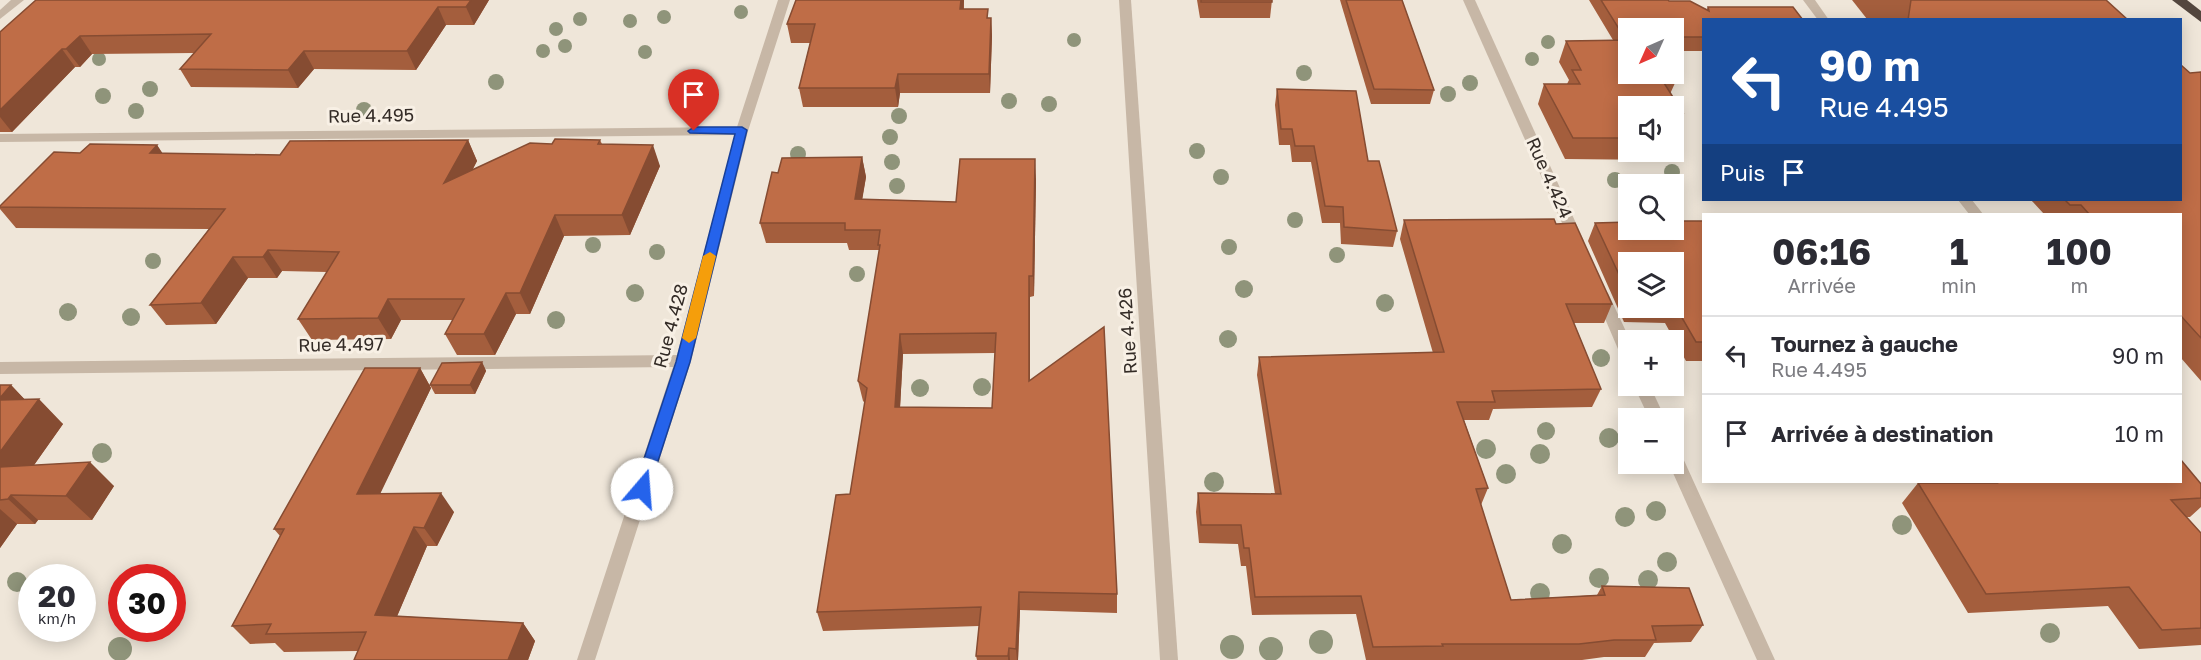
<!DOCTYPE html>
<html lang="fr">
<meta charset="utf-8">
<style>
:root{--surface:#fff;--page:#f2f2f3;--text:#2b2b33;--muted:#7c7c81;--line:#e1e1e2}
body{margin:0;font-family:"Golos Text",sans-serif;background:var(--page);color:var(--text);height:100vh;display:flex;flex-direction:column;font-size:22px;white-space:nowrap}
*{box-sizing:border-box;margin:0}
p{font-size:20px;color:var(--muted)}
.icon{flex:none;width:33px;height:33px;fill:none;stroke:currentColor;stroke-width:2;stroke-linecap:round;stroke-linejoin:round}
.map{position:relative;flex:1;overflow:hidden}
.sheet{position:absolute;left:1702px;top:213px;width:480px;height:270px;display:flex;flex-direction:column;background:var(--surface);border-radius:0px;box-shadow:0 3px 15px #0003}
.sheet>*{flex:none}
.hud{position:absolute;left:1702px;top:18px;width:480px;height:183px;border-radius:0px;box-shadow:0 3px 15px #0003;background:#1a4fa0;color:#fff;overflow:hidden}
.needle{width:39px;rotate:225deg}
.tools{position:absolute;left:1618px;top:18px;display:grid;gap:12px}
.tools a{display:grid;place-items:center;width:66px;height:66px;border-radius:0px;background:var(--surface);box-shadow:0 3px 15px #0003;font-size:30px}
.speed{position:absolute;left:18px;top:564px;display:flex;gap:12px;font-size:30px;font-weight:700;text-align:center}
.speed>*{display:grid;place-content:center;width:78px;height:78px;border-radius:50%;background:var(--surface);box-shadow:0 3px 15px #0003;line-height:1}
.speed small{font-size:15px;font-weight:400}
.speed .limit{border:9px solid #d22;background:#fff;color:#111}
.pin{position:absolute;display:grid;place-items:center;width:51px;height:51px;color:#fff;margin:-62px -26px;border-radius:50% 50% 50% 0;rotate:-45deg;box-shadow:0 0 6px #0007}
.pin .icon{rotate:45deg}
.me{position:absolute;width:66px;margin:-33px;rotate:18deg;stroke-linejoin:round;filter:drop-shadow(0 0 4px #0008)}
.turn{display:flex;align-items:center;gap:21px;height:126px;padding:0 18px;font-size:27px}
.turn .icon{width:78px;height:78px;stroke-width:2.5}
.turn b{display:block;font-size:42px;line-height:51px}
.then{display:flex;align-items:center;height:57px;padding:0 18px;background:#0003;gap:12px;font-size:22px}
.eta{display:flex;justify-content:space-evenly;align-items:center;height:102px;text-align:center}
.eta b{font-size:36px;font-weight:700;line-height:42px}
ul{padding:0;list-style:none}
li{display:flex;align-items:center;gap:18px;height:78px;padding:0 18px;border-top:2px solid var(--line)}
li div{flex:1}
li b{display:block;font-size:22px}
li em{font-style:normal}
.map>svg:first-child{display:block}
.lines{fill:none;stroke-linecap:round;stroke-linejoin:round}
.minor{fill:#c7b7a6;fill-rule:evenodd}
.highway{fill:#53463e;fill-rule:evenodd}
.tree{fill:#8f947a}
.wall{fill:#a45e3d;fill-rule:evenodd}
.shaded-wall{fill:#864c32}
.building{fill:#bf6d47;stroke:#864c32;stroke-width:1.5;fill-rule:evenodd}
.route{fill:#2563eb;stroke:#184099;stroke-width:1.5}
.slow{fill:#f59e0b}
.labels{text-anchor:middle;stroke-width:6;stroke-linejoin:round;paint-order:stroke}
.street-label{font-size:18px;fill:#332b26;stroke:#f8f0e5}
</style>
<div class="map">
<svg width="2201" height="660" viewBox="0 0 2201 660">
<rect width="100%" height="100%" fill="#efe6d9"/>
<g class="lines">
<g class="minor">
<path d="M 11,0 L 24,0 L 0,19 L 0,10 Z"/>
<path d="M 778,0 L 790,0 L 748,131 L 691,361 L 595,660 L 577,660 L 673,367 L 0,374 L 0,362 L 677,355 L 735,135 L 0,142 L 0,134 L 737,127 Z"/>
<path d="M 1119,0 L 1131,0 L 1178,660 L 1160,660 Z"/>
<path d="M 1463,0 L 1475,0 L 1584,241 L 1582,244 L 1572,244 L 1570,241 Z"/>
<path d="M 1803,0 L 1815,0 L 1829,20 L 1818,20 Z"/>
<path d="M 1958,200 L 1972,200 L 1983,214 L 1969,214 Z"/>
<path d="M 1601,288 L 1608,293 L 1630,340 L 1629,362 L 1624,360 L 1621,356 L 1594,293 Z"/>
<path d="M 1634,386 L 1650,386 L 1665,418 L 1649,418 Z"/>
<path d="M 1674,449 L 1680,451 L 1682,456 L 1775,660 L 1757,660 L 1669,464 L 1674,464 Z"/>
</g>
<path class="highway" d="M 2172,0 L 2187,0 L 2201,11 L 2201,22 Z"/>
</g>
<g class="tree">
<circle cx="741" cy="12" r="7"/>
<circle cx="664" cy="17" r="7"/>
<circle cx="580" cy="19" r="7"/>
<circle cx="630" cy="21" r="7"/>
<circle cx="556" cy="29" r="7"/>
<circle cx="1074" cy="40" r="7"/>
<circle cx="1548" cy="42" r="7"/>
<circle cx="565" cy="46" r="7"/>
<circle cx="543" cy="51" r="7"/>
<circle cx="645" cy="52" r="7"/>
<circle cx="99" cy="59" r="7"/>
<circle cx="1532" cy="59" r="7"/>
<circle cx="1304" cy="73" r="8"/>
<circle cx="496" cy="82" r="8"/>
<circle cx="1470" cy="83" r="8"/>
<circle cx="150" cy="89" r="8"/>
<circle cx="1448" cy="94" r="8"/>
<circle cx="103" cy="96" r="8"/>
<circle cx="1009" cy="101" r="8"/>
<circle cx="1049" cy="104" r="8"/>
<circle cx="364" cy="110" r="8"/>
<circle cx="136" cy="111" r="8"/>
<circle cx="899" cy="116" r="8"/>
<circle cx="890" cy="137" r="8"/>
<circle cx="1197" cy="151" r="8"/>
<circle cx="798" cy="154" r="8"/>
<circle cx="892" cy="162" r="8"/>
<circle cx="1672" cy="172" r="8"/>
<circle cx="1221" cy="177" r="8"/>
<circle cx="1615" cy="180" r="8"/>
<circle cx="897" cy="186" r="8"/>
<circle cx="1295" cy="220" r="8"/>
<circle cx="593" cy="245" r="8"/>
<circle cx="1229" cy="247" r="8"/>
<circle cx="657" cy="252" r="8"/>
<circle cx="1337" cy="255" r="8"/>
<circle cx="153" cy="261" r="8"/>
<circle cx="857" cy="274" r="8"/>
<circle cx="1244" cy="289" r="9"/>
<circle cx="635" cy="293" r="9"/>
<circle cx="1385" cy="303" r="9"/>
<circle cx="68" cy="312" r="9"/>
<circle cx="131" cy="317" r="9"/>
<circle cx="556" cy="320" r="9"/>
<circle cx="1228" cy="339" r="9"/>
<circle cx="1601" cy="358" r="9"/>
<circle cx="982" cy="387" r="9"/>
<circle cx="920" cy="388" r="9"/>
<circle cx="1546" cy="431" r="9"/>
<circle cx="1609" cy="438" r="10"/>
<circle cx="1486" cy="449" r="10"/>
<circle cx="102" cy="453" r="10"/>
<circle cx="1540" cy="454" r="10"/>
<circle cx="1506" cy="474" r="10"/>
<circle cx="1214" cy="482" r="10"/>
<circle cx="1656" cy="511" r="10"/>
<circle cx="1625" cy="517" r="10"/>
<circle cx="1902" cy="525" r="10"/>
<circle cx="1562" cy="544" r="10"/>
<circle cx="1667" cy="562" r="10"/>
<circle cx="1599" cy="578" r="10"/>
<circle cx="1648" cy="580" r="10"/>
<circle cx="17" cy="582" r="10"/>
<circle cx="1540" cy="593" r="10"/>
<circle cx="2050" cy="633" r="10"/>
<circle cx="1321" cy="642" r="12"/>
<circle cx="1232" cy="647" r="12"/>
<circle cx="120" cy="649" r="12"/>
<circle cx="1271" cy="649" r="12"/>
</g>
<g class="wall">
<path d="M 489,0 L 474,25 L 446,25 L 416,70 L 314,69 L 298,88 L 191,87 L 180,69 L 194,53 L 92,54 L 80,67 L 75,67 L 12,132 L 0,132 L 0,32 Z"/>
<path d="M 964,0 L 964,9 L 989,18 L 991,18 L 992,36 L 990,93 L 900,93 L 898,107 L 803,107 L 799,88 L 810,43 L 791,43 L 787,24 Z"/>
<path d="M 1197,0 L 1272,0 L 1270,18 L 1200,18 Z"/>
<path d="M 1340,0 L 1402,0 L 1434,90 L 1430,104 L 1371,104 Z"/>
<path d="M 1589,0 L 1668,0 L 1669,1 L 1707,9 L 1708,7 L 1793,7 L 1704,20 L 1704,51 L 1674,51 L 1674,28 L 1629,28 L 1629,74 L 1675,83 L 1670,94 L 1683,113 L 1674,133 L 1674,106 L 1629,106 L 1629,152 L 1663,152 L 1660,160 L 1565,159 L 1538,104 L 1544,84 L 1567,84 L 1569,80 L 1559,62 L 1566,41 L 1613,40 Z"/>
<path d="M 1852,0 L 2106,0 L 2128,20 L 1867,19 Z"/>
<path d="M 2201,72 L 2201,381 L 2181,358 L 2181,214 L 2044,214 L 2031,200 L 2181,200 L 2190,73 Z"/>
<path d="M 1277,89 L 1368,161 L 1397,231 L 1393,247 L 1341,244 L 1340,223 L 1322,223 L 1311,162 L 1292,162 L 1290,145 L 1279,145 L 1275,105 Z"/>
<path d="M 468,140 L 477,161 L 473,169 L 552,144 L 600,140 L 602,144 L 660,166 L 630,235 L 564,236 L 530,314 L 516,314 L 495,355 L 457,355 L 445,334 L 453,320 L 401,320 L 391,339 L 312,340 L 298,319 L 327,272 L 282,271 L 277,278 L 248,278 L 216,324 L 166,325 L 150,305 L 209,229 L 16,228 L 0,209 L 0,206 L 80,153 L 157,145 L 162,153 L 280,155 Z"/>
<path d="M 862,157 L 866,177 L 862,199 L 956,202 L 1036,179 L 1034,296 L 1030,297 L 1030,380 L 1117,594 L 1117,613 L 1020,610 L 1018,660 L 977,660 L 976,656 L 979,626 L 823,631 L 817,612 L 850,494 L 865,403 L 863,401 L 858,381 L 879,252 L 879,250 L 849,250 L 847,243 L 766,243 L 760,223 L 778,173 ZM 995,353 L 992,408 L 900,407 L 903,354 Z"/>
<path d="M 1404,220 L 1556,224 L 1612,304 L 1604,323 L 1574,323 L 1601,389 L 1592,407 L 1493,409 L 1489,420 L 1464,420 L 1488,488 L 1481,505 L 1511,600 L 1597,595 L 1602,586 L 1703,625 L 1691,642 L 1654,643 L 1645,657 L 1604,657 L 1582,660 L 1366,660 L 1356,614 L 1252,615 L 1246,566 L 1241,566 L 1238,544 L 1199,543 L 1196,512 L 1198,493 L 1275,494 L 1257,375 L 1259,357 L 1433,353 L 1400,239 Z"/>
<path d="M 1704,221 L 1704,361 L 1686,361 L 1665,323 L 1624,322 L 1588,241 L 1595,223 ZM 1629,262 L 1674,262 L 1674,308 L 1629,308 Z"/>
<path d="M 482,362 L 486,371 L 475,394 L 435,394 L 430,385 Z"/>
<path d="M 420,368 L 431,388 L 380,493 L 454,512 L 437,546 L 427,546 L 397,616 L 523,623 L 535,641 L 528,660 L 354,660 L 358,651 L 284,652 L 275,643 L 250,644 L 232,626 L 280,536 L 274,529 Z"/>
<path d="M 0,385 L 11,385 L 24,399 L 63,424 L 34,465 L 114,486 L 92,520 L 38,520 L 35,524 L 17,524 L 0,548 Z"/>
<path d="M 1969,482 L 2181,482 L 2201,484 L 2201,507 L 2190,517 L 2186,517 L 2201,533 L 2201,645 L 2139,649 L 2108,606 L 1968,613 L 1902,503 L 1918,483 L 1970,483 Z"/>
</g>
<g class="shaded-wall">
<path d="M 471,0 L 489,0 L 474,25 L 466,7 Z"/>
<path d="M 961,0 L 964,0 L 962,27 L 960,9 Z"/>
<path d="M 438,7 L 446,25 L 416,70 L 407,51 Z"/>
<path d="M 991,18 L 992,36 L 990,93 L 989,74 Z"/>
<path d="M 80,36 L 92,54 L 80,67 L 66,49 Z"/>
<path d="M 62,49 L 75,67 L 12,132 L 0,117 L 0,110 Z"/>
<path d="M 304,51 L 314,69 L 298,88 L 288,70 Z"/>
<path d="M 898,74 L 900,93 L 898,107 L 895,88 Z"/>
<path d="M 468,140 L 477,161 L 454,204 L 444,183 Z"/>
<path d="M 157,145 L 171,166 L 150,153 Z"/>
<path d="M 653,145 L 660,166 L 630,235 L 622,215 Z"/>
<path d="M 862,157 L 866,177 L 859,219 L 855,199 Z"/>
<path d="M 1035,159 L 1036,179 L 1034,296 L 1033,276 Z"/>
<path d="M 555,215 L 564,236 L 530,314 L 520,293 Z"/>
<path d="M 268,250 L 282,271 L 277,278 L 263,257 Z"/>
<path d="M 233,257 L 248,278 L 216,324 L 201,303 Z"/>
<path d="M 1029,276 L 1030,297 L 1030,401 L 1029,381 Z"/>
<path d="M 506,293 L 516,314 L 495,355 L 484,334 Z"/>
<path d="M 388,299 L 401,320 L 391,339 L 378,318 Z"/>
<path d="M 900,334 L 903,354 L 899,427 L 895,407 Z"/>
<path d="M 482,362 L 486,371 L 475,394 L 470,385 Z"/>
<path d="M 420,368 L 431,388 L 371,513 L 357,494 Z"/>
<path d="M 11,385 L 32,407 L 39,399 L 63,424 L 15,492 L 0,477 L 0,398 Z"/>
<path d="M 90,462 L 114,486 L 92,520 L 66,496 Z"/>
<path d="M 441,493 L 454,512 L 437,546 L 424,528 Z"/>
<path d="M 11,495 L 38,520 L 35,524 L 8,499 Z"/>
<path d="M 0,509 L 17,524 L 0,548 Z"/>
<path d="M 414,527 L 427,546 L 390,633 L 375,615 Z"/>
<path d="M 1019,592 L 1020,610 L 1018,660 L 1017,660 L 1016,649 Z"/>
<path d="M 523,623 L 535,641 L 528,660 L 508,660 Z"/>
<path d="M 1009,648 L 1010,660 L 1008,660 L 1008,656 Z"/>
</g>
<g class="building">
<path d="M 36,0 L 471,0 L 466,7 L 438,7 L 407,51 L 304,51 L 288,70 L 180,69 L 211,34 L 80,36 L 66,49 L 62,49 L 0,110 L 0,32 Z"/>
<path d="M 796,0 L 961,0 L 960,9 L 988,9 L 987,18 L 991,18 L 989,74 L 898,74 L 895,88 L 799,88 L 815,24 L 787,24 Z"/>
<rect x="1201" y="0" width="71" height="2"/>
<path d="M 1346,0 L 1402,0 L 1434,90 L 1374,89 Z"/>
<path d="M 1601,0 L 1668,0 L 1669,1 L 1690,1 L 1709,11 L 1708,7 L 1793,7 L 1803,20 L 1704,20 L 1704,37 L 1674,37 L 1674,28 L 1629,28 L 1629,37 L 1624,37 Z"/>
<path d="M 1911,0 L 2106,0 L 2128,20 L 1908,20 Z"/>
<path d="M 1629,40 L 1629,74 L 1669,74 L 1675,83 L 1664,83 L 1683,113 L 1674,113 L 1674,106 L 1629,106 L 1629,138 L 1573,138 L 1544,84 L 1580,84 L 1572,70 L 1581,70 L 1566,41 Z"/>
<path d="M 2181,65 L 2190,73 L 2201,72 L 2201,338 L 2181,316 L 2181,214 L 2089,214 L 2081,205 L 2070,205 L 2065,200 L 2181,200 Z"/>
<path d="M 1277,89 L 1356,91 L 1368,161 L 1379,161 L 1397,231 L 1344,227 L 1343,207 L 1325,206 L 1314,146 L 1295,146 L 1292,129 L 1281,129 Z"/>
<path d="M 555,139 L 600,140 L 598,144 L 653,145 L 622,215 L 555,215 L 520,293 L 506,293 L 484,334 L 445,334 L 464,299 L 388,299 L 378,318 L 298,319 L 339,252 L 268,250 L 263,257 L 233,257 L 201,303 L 150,305 L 225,209 L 0,207 L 0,206 L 54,152 L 80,153 L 90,144 L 157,145 L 150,153 L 280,155 L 290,141 L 468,140 L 444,183 L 530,143 L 552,144 Z"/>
<path d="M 862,157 L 855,199 L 956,202 L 960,159 L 1035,159 L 1033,276 L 1029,276 L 1029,381 L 1104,327 L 1117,594 L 1019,592 L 1016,649 L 1009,648 L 1008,656 L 976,656 L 981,607 L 817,612 L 836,495 L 850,494 L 867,388 L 858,381 L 880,245 L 878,245 L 880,230 L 845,230 L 845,223 L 760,223 L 772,172 L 778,173 L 782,158 ZM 996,333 L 992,408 L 895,407 L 900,334 Z"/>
<path d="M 1554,219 L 1556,224 L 1575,223 L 1612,304 L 1566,304 L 1601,389 L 1492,391 L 1495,402 L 1457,402 L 1488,488 L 1476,489 L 1511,600 L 1605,595 L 1602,586 L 1689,588 L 1703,625 L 1652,626 L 1656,640 L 1614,640 L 1579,644 L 1442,644 L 1443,646 L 1373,647 L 1361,596 L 1255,597 L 1249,548 L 1244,548 L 1241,525 L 1201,525 L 1198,493 L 1281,494 L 1259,357 L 1444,352 L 1404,220 Z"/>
<path d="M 1674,221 L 1704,221 L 1704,342 L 1696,342 L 1674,304 L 1674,262 L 1629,262 L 1629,296 L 1595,223 L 1629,222 L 1629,230 L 1674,230 Z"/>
<path d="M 482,362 L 470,385 L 430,385 L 442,363 Z"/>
<path d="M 365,368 L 420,368 L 357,494 L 441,493 L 424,528 L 414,527 L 375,615 L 523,623 L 508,660 L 354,660 L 366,632 L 266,634 L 271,624 L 232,626 L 284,529 L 274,529 Z"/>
<path d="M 0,385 L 11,385 L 0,398 Z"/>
<path d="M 39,399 L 0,452 L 0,400 Z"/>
<path d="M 2181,460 L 2201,484 L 2201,498 L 2171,500 L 2201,533 L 2201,628 L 2162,630 L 2129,587 L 1986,594 L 1918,483 L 1997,483 L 1996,482 L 2181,482 Z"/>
<path d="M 90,462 L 66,496 L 11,495 L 8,499 L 0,500 L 0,467 Z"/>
</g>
<path class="route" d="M 694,127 L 742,127 L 747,130 L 690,362 L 649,489 L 642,496 L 634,489 L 676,362 L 735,134 L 690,133 L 688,131 Z"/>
<path class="slow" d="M 710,252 L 716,256 L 696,338 L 689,343 L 682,338 L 703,256 Z"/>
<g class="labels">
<g class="street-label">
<text transform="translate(371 116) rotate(-1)" y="6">Rue 4.495</text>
<text transform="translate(1549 178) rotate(66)" y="6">Rue 4.424</text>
<text transform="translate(671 326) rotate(-75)" y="6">Rue 4.428</text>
<text transform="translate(1128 331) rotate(-94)" y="6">Rue 4.426</text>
<text transform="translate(341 345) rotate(-1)" y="6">Rue 4.497</text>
</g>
</g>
</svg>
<div class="tools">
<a><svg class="needle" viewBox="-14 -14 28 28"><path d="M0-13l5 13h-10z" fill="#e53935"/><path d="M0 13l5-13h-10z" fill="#7c7c81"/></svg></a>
<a><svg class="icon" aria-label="sound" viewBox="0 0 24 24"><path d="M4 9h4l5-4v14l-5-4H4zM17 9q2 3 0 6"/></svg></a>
<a><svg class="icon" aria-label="search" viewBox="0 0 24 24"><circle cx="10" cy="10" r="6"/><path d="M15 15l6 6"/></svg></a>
<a><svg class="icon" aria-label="layers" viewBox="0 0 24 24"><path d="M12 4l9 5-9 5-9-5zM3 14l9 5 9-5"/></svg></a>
<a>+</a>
<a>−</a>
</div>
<div class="speed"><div>20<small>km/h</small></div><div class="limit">30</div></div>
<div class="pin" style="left:694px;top:131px;background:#d93025"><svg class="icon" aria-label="arrive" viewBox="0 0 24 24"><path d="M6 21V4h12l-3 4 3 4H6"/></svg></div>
<svg class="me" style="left:642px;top:489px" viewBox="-20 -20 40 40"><circle r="19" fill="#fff"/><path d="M0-13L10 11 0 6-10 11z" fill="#2563eb"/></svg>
<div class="hud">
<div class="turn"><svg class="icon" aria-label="left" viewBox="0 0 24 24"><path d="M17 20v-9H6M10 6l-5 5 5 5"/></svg><div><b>90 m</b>Rue 4.495</div></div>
<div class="then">Puis<svg class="icon" aria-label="arrive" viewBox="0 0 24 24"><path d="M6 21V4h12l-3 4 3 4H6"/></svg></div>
</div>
<section class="sheet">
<div class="eta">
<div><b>06:16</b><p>Arrivée</p></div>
<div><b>1</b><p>min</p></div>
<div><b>100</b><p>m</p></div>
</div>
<ul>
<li><svg class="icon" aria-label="left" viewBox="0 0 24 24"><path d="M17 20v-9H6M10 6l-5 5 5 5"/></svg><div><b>Tournez à gauche</b><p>Rue 4.495</p></div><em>90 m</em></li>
<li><svg class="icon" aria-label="arrive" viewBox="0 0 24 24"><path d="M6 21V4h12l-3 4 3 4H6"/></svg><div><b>Arrivée à destination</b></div><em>10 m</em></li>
</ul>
</section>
</div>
